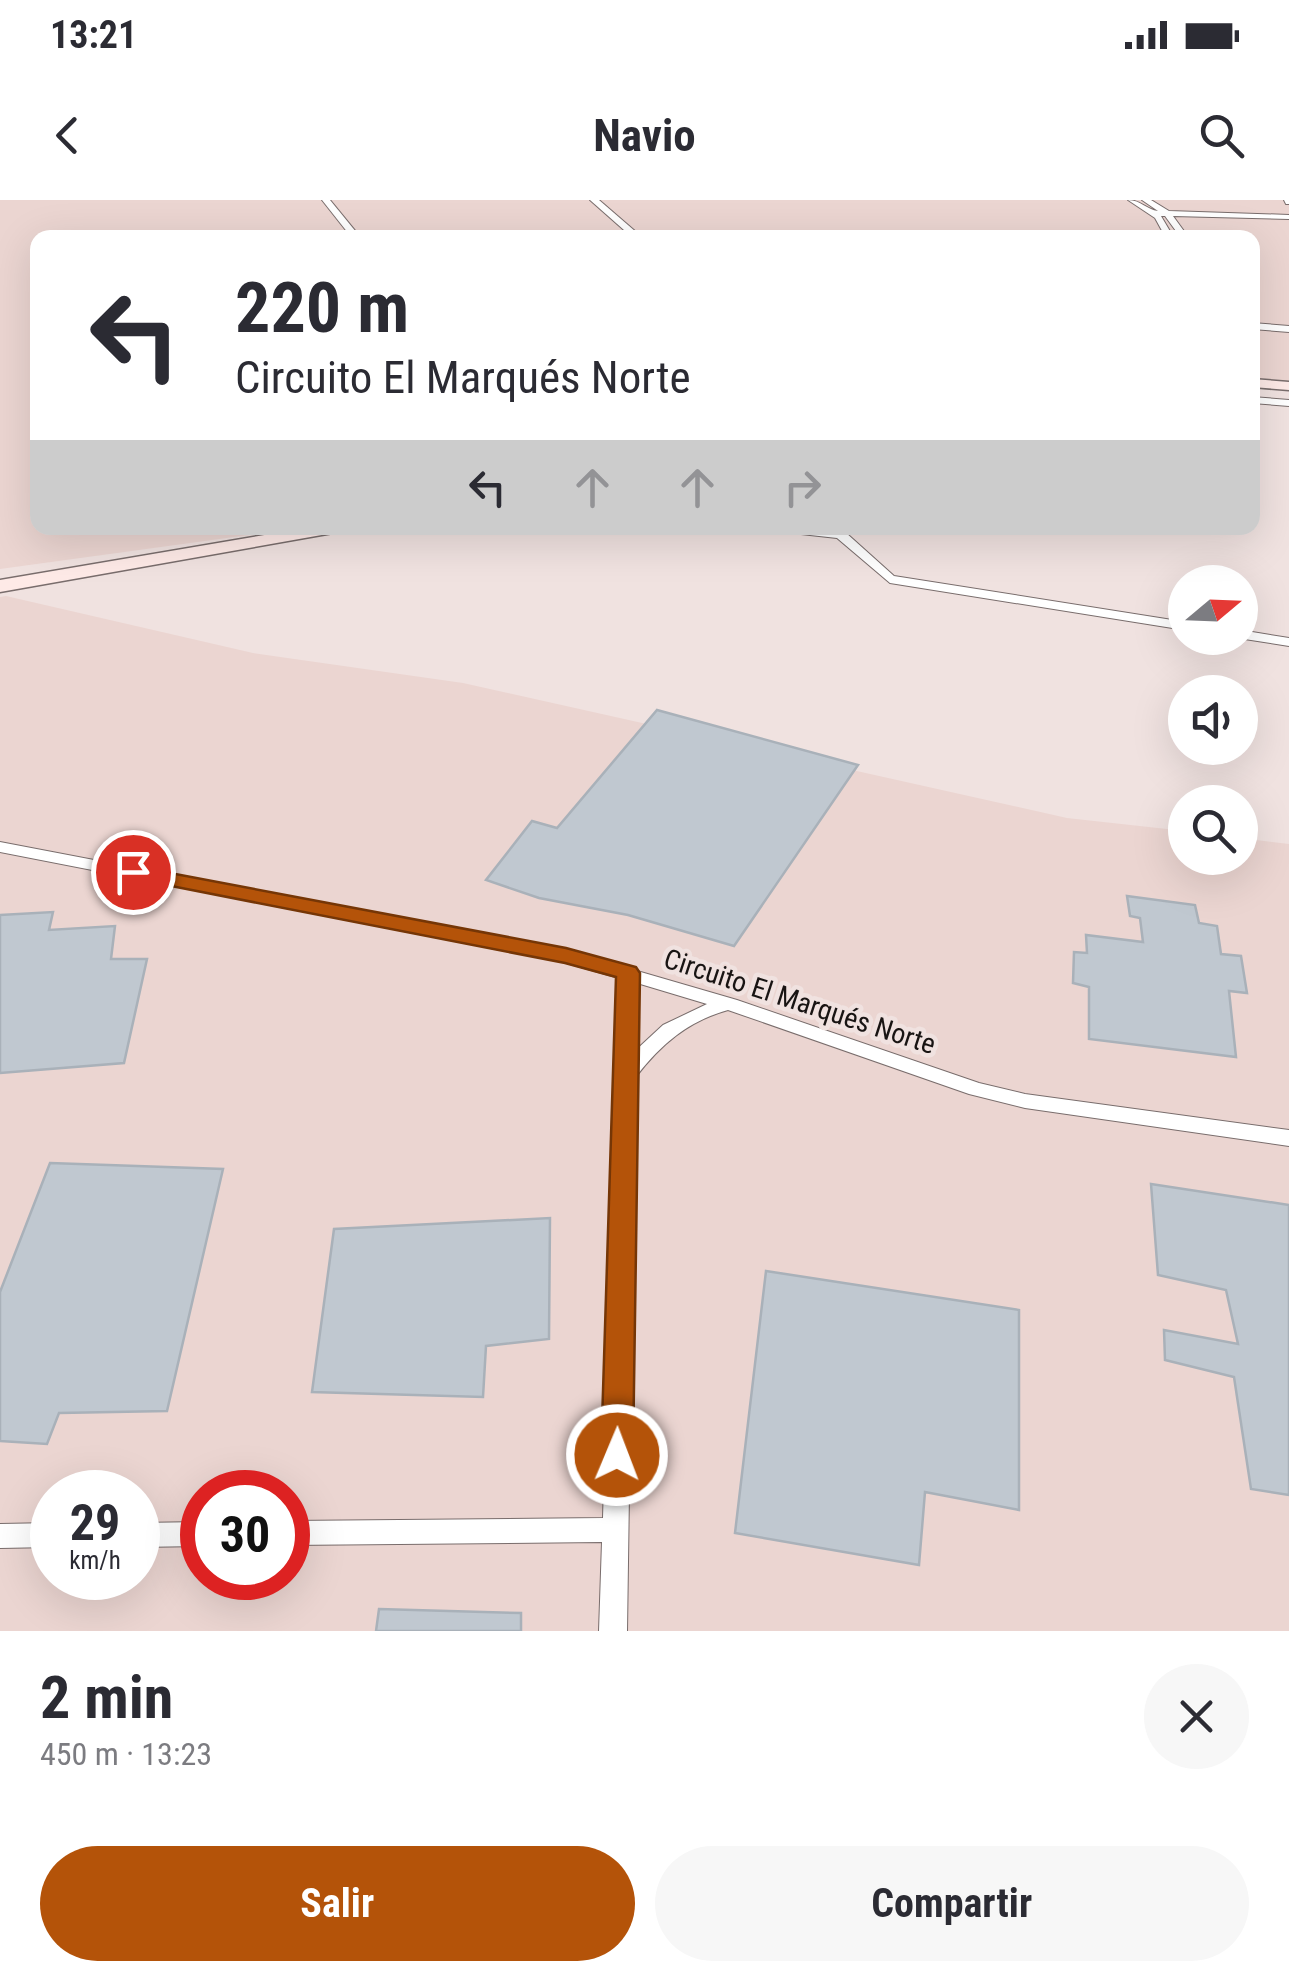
<!DOCTYPE html>
<html lang="es">
<meta charset="utf-8">
<style>
:root{--surface:#fff;--page:#f7f7f7;--text:#2b2b33;--muted:#7c7c81;--accent:#b45309}
body{margin:0;font-family:"Roboto Condensed",sans-serif;background:var(--page);color:var(--text);height:100vh;display:flex;flex-direction:column;font-size:38px;white-space:nowrap}
*{box-sizing:border-box;margin:0}
p{font-size:32px;color:var(--muted)}
.icon{flex:none;width:55px;height:55px;fill:none;stroke:currentColor;stroke-width:2;stroke-linecap:round;stroke-linejoin:round}
.map{position:relative;height:1431px;overflow:hidden}
.details{display:flex;flex-direction:column;background:var(--surface);flex:1}
.details>*{flex:none}
.hud{position:absolute;left:30px;top:30px;width:1230px;height:305px;border-radius:20px;box-shadow:0 10px 40px #0002;background:#fff;color:var(--text);overflow:hidden}
.needle{width:65px;rotate:71deg}
.fabs{position:absolute;left:1168px;top:365px;display:grid;gap:20px}
.fabs a{display:grid;place-items:center;width:90px;height:90px;border-radius:50%;background:var(--surface);box-shadow:0 10px 40px #0002;font-size:50px}
.speed{position:absolute;left:30px;top:1270px;display:flex;gap:20px;font-size:50px;font-weight:700;text-align:center}
.speed>*{display:grid;place-content:center;width:130px;height:130px;border-radius:50%;background:var(--surface);box-shadow:0 10px 40px #0002;line-height:1}
.speed small{font-size:25px;font-weight:400}
.speed .limit{border:15px solid #d22;background:#fff;color:#111}
.pin{position:absolute;display:grid;place-items:center;width:85px;height:85px;color:#fff;margin:-42px;border:5px solid #fff;border-radius:50%;box-shadow:0 2px 10px #0007}
.me{position:absolute;width:110px;margin:-55px;rotate:1deg;stroke-linejoin:round;filter:drop-shadow(0 0 8px #0008)}
.turn{display:flex;align-items:center;gap:35px;height:210px;padding:0 40px;font-size:45px}
.turn .icon{width:130px;height:130px;stroke-width:2.5}
.turn b{display:block;font-size:70px;line-height:85px}
.lanes{display:flex;align-items:center;height:95px;padding:0 40px;background:#0003;justify-content:center;gap:50px;direction:ltr}
.lanes .off{opacity:.35}
.round{display:grid;place-items:center;flex:none;width:105px;height:105px;border-radius:52px;background:var(--page)}
.summary{display:flex;align-items:center;justify-content:space-between;height:170px;padding:0 40px}
h1{font-size:60px;font-weight:700;line-height:75px}
.cta{display:flex;gap:20px;margin-top:auto;padding:20px 40px}
.cta a{flex:1;height:115px;border-radius:60px;background:var(--accent);color:#fff;font-size:40px;font-weight:700;line-height:115px;text-align:center}
.cta a+a{background:var(--page);color:var(--text)}
.status{display:flex;justify-content:space-between;align-items:center;height:70px;padding:0 50px;background:var(--surface);direction:ltr}
.status svg{height:28px;fill:currentColor}
header{display:flex;justify-content:space-between;align-items:center;height:130px;padding:0 40px;background:var(--surface);font-size:45px;font-weight:700}
.map>svg:first-child{display:block}
.built{fill:#ebd5d1;fill-rule:evenodd}
.building{fill:#c0c8d0;stroke:#a9b1b9;stroke-width:2.5}
.lines{fill:none;stroke-linecap:round;stroke-linejoin:round}
.minor-casing{stroke:#796d6c;stroke-width:2}
.secondary-casing{stroke:#796d6c;stroke-width:3}
.minor{fill:#fff;fill-rule:evenodd}
.secondary{fill:#feeae7;fill-rule:evenodd}
.route{fill:#b45309;stroke:#753606;stroke-width:2.5}
.labels{text-anchor:middle;stroke-width:9;stroke-linejoin:round;paint-order:stroke}
.street-label{font-size:28px;fill:#181413;stroke:#f0e2e0}
</style>
<div class="status"><b>13:21</b><svg viewBox="0 0 49 12"><path d="M0 12V9h3v3zM5 12V6h3v6zM10 12V3h3v9zM15 12V0h3v12zM26 1h20v11H26zM47 4h2v5h-2z"/></svg></div>
<header><svg class="icon" aria-label="back" viewBox="0 0 24 24"><path d="M15 5l-7 7 7 7"/></svg>Navio<svg class="icon" aria-label="search" viewBox="0 0 24 24"><circle cx="10" cy="10" r="6"/><path d="M15 15l6 6"/></svg></header>
<div class="map">
<svg width="1289" height="1431" viewBox="0 0 1289 1431">
<rect width="100%" height="100%" fill="#f0e2e0"/>
<g class="built">
<path d="M 0,0 L 1289,0 L 1289,186 L 1253,183 L 1252,38 L 38,38 L 38,328 L 300,328 L 0,369 Z"/>
<path d="M 6,396 L 253,453 L 463,483 L 1067,618 L 1185,631 L 1185,658 L 1240,658 L 1240,638 L 1289,644 L 1289,1431 L 0,1431 L 0,397 ZM 52,1292 L 138,1292 L 138,1378 L 52,1378 ZM 202,1292 L 288,1292 L 288,1378 L 202,1378 Z"/>
</g>
<g class="building">
<path d="M 657,510 L 858,565 L 734,746 L 628,715 L 539,698 L 486,680 L 532,621 L 557,628 Z"/>
<path d="M 1127,696 L 1195,705 L 1199,723 L 1217,726 L 1221,754 L 1241,756 L 1247,793 L 1229,791 L 1236,857 L 1089,839 L 1089,787 L 1073,783 L 1074,752 L 1087,753 L 1086,735 L 1143,742 L 1140,718 L 1130,716 Z"/>
<path d="M 53,712 L 49,730 L 115,726 L 111,759 L 147,759 L 124,863 L 0,873 L 0,715 Z"/>
<path d="M 50,963 L 223,969 L 167,1211 L 59,1213 L 47,1244 L 0,1241 L 0,1092 Z"/>
<path d="M 1151,984 L 1289,1005 L 1289,1295 L 1251,1289 L 1234,1177 L 1165,1160 L 1164,1130 L 1238,1144 L 1226,1090 L 1158,1075 Z"/>
<path d="M 550,1018 L 549,1139 L 486,1146 L 483,1197 L 312,1192 L 334,1029 Z"/>
<path d="M 766,1071 L 1019,1110 L 1019,1310 L 925,1292 L 919,1365 L 735,1333 Z"/>
<path d="M 379,1409 L 521,1413 L 521,1431 L 376,1431 Z"/>
</g>
<g class="lines">
<g class="minor-casing">
<g id="minor">
<path d="M 322,0 L 330,0 L 361,38 L 352,38 Z"/>
<path d="M 590,0 L 599,0 L 643,38 L 633,38 Z"/>
<path d="M 1128,0 C 1141,0 1147,10 1158,11 L 1142,0 L 1151,0 L 1169,11 L 1289,15 L 1289,19 L 1173,16 L 1189,38 L 1181,38 L 1165,16 L 1161,16 L 1174,38 L 1166,38 L 1155,18 Z"/>
<path d="M 1284,0 L 1289,0 L 1289,4 L 1286,4 Z"/>
<path d="M 1252,123 L 1289,126 L 1289,132 L 1252,129 Z"/>
<path d="M 1252,197 L 1289,200 L 1289,206 L 1252,203 Z"/>
<path d="M 777,328 L 809,328 L 845,332 L 894,376 L 1185,422 L 1185,430 L 890,383 L 837,338 L 783,332 Z"/>
<path d="M 1240,430 L 1289,438 L 1289,446 L 1238,438 L 1240,438 Z"/>
<path d="M 0,642 L 565,750 L 737,800 L 979,883 L 1025,894 L 1289,930 L 1289,946 L 1025,908 L 969,894 L 728,810 C 688,821 660,845 635,878 L 627,1431 L 599,1431 L 602,1342 L 288,1345 L 288,1321 L 603,1318 L 619,778 L 563,762 L 0,652 ZM 637,783 L 707,804 L 663,825 L 636,850 Z"/>
<path d="M 202,1322 L 202,1346 L 138,1347 L 138,1323 Z"/>
<path d="M 52,1323 L 52,1347 L 0,1348 L 0,1324 Z"/>
</g>
</g>
<g class="secondary-casing">
<g id="secondary">
<path d="M 1252,179 L 1289,182 L 1289,190 L 1252,187 Z"/>
<path d="M 306,328 L 342,328 L 333,333 L 0,392 L 0,380 Z"/>
</g>
</g>
<use href="#minor" class="minor"/>
<use href="#secondary" class="secondary"/>
</g>
<path class="route" d="M 133,666 L 566,748 L 636,767 L 640,773 L 633,1255 L 628,1265 L 617,1270 L 605,1265 L 601,1255 L 616,777 L 565,763 L 125,677 L 122,672 L 125,668 Z"/>
<g class="labels">
<g class="street-label">
<text transform="translate(800 801) rotate(18)" y="10">Circuito El Marqués Norte</text>
</g>
</g>
</svg>
<div class="fabs">
<a><svg class="needle" viewBox="-14 -14 28 28"><path d="M0-13l5 13h-10z" fill="#e53935"/><path d="M0 13l5-13h-10z" fill="#7c7c81"/></svg></a>
<a><svg class="icon" aria-label="sound" viewBox="0 0 24 24"><path d="M4 9h4l5-4v14l-5-4H4zM17 9q2 3 0 6"/></svg></a>
<a><svg class="icon" aria-label="search" viewBox="0 0 24 24"><circle cx="10" cy="10" r="6"/><path d="M15 15l6 6"/></svg></a>
</div>
<div class="speed"><div>29<small>km/h</small></div><div class="limit">30</div></div>
<div class="pin" style="left:133px;top:672px;background:#d93025"><svg class="icon" aria-label="arrive" viewBox="0 0 24 24"><path d="M6 21V4h12l-3 4 3 4H6"/></svg></div>
<svg class="me" style="left:617px;top:1255px" viewBox="-20 -20 40 40"><circle r="17" fill="#b45309" stroke="#fff" stroke-width="3"/><path d="M0-11L8 9 0 5-8 9z" fill="#fff"/></svg>
<div class="hud">
<div class="turn"><svg class="icon" aria-label="left" viewBox="0 0 24 24"><path d="M17 20v-9H6M10 6l-5 5 5 5"/></svg><div><b>220 m</b>Circuito El Marqués Norte</div></div>
<div class="lanes"><svg class="icon" aria-label="left" viewBox="0 0 24 24"><path d="M17 20v-9H6M10 6l-5 5 5 5"/></svg><svg class="icon off" aria-label="ahead" viewBox="0 0 24 24"><path d="M12 20V5M6 11l6-6 6 6"/></svg><svg class="icon off" aria-label="ahead" viewBox="0 0 24 24"><path d="M12 20V5M6 11l6-6 6 6"/></svg><svg class="icon off" aria-label="right" viewBox="0 0 24 24"><path d="M7 20v-9h11M14 6l5 5-5 5"/></svg></div>
</div>
</div>
<section class="details">
<div class="summary"><div><h1>2 min</h1><p>450 m · 13:23</p></div><a class="round"><svg class="icon" aria-label="close" viewBox="0 0 24 24"><path d="M6 6l12 12M18 6L6 18"/></svg></a></div>
<div class="cta"><a>Salir</a><a>Compartir</a></div>
</section>
